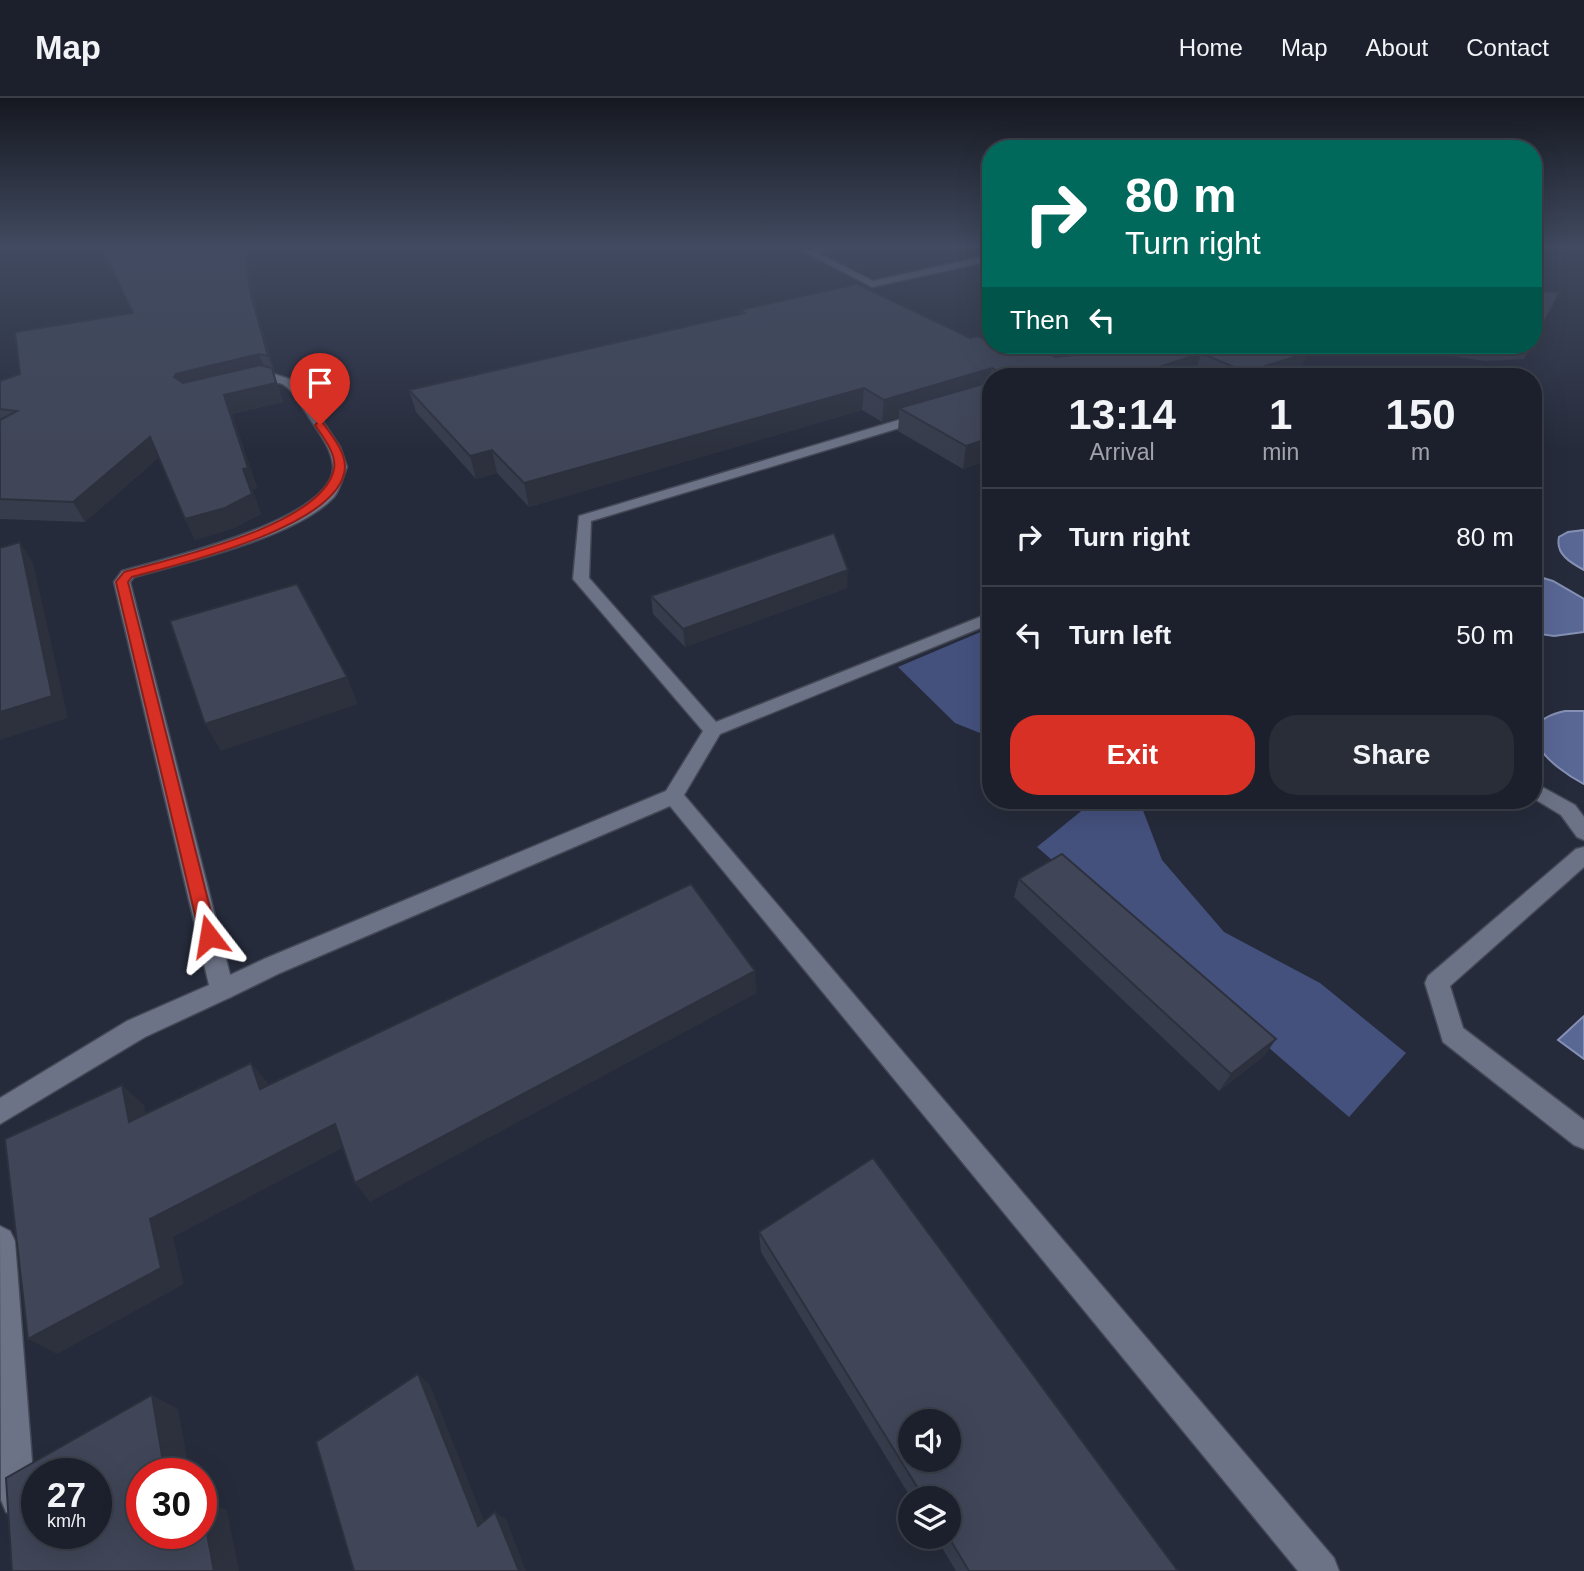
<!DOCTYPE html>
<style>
:root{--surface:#1c202c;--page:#292d38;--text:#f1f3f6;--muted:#a0a3a9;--line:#3a3e48;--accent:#d93025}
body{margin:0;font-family:Helvetica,sans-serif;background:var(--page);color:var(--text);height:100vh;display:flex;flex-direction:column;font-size:26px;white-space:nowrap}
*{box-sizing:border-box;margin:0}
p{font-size:23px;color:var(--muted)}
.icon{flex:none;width:38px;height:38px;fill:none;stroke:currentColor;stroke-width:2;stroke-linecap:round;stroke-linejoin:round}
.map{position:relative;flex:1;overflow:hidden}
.drawer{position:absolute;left:982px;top:270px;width:560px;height:441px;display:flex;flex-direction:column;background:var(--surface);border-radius:28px;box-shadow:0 7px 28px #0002,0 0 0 2px var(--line)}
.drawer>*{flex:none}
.top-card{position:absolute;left:982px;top:42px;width:560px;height:214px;border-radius:28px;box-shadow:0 7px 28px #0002,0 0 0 2px var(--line);background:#00695c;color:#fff;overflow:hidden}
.fabs{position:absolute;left:898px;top:1311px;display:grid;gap:14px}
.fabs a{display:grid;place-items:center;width:63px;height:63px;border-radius:50%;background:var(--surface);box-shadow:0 7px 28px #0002,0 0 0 2px var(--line);font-size:35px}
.speed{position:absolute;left:21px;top:1360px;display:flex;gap:14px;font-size:35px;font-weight:700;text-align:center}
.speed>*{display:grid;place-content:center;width:91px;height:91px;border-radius:50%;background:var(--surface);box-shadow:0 7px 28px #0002,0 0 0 2px var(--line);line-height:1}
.speed small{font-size:18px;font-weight:400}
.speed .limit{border:10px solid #d22;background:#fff;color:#111}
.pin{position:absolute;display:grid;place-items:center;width:60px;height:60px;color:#fff;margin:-72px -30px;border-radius:50% 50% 50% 0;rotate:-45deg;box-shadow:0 0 7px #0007}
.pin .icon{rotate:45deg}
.me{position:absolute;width:77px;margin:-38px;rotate:346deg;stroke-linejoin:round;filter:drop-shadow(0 0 5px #0008)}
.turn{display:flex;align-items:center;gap:24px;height:147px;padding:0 28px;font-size:32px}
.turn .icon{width:91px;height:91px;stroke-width:2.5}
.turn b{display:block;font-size:49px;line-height:60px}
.then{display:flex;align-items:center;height:66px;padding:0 28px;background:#0003;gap:14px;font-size:26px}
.eta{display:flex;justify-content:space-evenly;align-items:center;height:119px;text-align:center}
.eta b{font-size:42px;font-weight:700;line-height:49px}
.cta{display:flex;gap:14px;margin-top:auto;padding:14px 28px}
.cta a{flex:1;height:80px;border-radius:28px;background:var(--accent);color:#fff;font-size:28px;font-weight:700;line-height:80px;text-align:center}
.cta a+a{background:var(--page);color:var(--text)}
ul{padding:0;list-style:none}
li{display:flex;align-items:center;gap:21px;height:98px;padding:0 28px;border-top:2px solid var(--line)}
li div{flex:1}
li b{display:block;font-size:26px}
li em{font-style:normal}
header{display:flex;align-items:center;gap:42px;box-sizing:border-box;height:98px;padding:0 35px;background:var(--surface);border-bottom:2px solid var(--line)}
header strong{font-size:33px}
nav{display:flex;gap:38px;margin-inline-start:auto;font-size:24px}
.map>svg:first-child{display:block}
.forest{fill:#44517d}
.water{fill:#596795;stroke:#8590b4;stroke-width:2}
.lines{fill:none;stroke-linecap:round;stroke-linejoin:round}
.lane-casing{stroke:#444856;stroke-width:3}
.street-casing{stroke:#444856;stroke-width:3}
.lane{fill:#6c7386;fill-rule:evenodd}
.street{fill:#6c7386;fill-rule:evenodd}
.wall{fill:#373c4c}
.shaded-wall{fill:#2d313e}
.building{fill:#404658;stroke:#2d313e;stroke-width:2;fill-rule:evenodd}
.route{fill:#d93025;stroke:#8d1f18;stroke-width:2}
</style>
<header>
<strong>Map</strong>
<nav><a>Home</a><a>Map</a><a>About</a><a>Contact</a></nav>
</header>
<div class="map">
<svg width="1584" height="1473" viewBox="0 0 1584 1473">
<rect width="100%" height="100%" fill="#262b3b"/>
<g class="forest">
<path d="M 990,530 L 990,639 L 955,625 L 898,569 Z"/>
<path d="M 1077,702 L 1139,702 L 1162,762 L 1224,834 L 1320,885 L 1406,955 L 1349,1019 L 1037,749 L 1085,710 Z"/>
</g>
<g class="water">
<path d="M 1584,432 L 1584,472 C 1571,465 1555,456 1559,439 L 1568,434 Z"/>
<path d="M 1533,477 L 1553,483 L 1584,501 L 1584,534 L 1554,538 L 1533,535 Z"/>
<path d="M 1565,613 L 1584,613 L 1584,686 C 1552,670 1502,627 1565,613 Z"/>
<path d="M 1584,918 L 1584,961 L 1558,942 Z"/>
</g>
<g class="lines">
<g class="lane-casing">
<g id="lane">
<path d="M 827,147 L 845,147 L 818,155 L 873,183 L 990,157 L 990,163 L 872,189 L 805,154 Z"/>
<path d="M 925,314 L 929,315 L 929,321 L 591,423 L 589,480 L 716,624 L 990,515 L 990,526 L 720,636 L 684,697 L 1334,1460 L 1339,1473 L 1298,1473 L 670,708 L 280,875 L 231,899 L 222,902 L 213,899 L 210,892 L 213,885 L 264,861 L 666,693 L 703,633 L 573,481 L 579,418 Z"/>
<path d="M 1533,684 L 1575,707 L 1584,719 L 1584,742 L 1577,739 L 1561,717 L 1533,700 Z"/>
<path d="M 1584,749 L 1584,769 L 1450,888 L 1463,930 L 1584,1022 L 1584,1051 L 1574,1047 L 1443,944 L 1425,885 L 1428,878 L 1576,751 Z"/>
</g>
</g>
<g class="street-casing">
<g id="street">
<path d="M 274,276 L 296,283 L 340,349 L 347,369 C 343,378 340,392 334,399 C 297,439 186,464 134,479 L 130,484 L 234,892 L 231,899 L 145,939 L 0,1026 L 0,1000 L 127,923 L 209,887 L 114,484 L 122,473 C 164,461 338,421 333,367 C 331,348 316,331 306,315 C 285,283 286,280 247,287 L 241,284 Z"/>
<path d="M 0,1128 L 10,1133 L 15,1143 L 35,1402 L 30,1414 L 18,1419 L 6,1414 L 1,1402 Z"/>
</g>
</g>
<use href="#lane" class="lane"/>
<use href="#street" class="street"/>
</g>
<g class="wall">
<path d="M 100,147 L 247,147 L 257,214 L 275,275 L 274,275 L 283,304 L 232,316 L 257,390 L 252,391 L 261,416 L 234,430 L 195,442 L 185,421 L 159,359 L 85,424 L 0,421 L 0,283 L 20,276 L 133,215 Z"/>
<path d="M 740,212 L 970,240 L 1002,249 L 1307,255 L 1299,276 L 1292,278 L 1199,278 L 1195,276 L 1190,278 L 990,278 L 990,362 L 963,371 L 898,333 L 899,319 L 882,324 L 862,312 L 529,409 L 497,375 L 476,381 L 416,314 L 409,292 L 740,217 Z"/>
<path d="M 1443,247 L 1532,247 L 1524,261 L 1485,263 L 1439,256 Z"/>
<path d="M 847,490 L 685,549 L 653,516 L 651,498 Z"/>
<path d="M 1019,781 L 1276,941 L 1264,958 L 1219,993 L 1014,799 Z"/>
<path d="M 759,1134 L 1178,1473 L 956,1473 L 935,1438 L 948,1438 L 948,1400 L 911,1400 L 761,1154 Z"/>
</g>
<g class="shaded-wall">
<path d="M 244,147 L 247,147 L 257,214 L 275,275 L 268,258 L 251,197 Z"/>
<path d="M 1079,247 L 1125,247 L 1050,276 L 1052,257 L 1054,254 Z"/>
<path d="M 1201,255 L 1195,276 L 1190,278 L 1132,278 Z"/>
<path d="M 1307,255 L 1299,276 L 1292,278 L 1244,278 L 1246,274 Z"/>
<path d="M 259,256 L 266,273 L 184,294 L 174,279 L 176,276 Z"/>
<path d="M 272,270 L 283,304 L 232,316 L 257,390 L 252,391 L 261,416 L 234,430 L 195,442 L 185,421 L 243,371 L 224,297 Z"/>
<path d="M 992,270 L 989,291 L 899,310 L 899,319 L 882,324 L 884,302 Z"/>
<path d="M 864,290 L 862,312 L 529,409 L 524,385 Z"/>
<path d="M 150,339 L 160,358 L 85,424 L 73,404 Z"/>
<path d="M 990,340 L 990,362 L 963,371 L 966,348 Z"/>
<path d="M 492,352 L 497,375 L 476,381 L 470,358 Z"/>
<path d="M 20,444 L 33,465 L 68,620 L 0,642 L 0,614 Z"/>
<path d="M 848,472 L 847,490 L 685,549 L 683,531 Z"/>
<path d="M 347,579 L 358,606 L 221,653 L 205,626 Z"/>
<path d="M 755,873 L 757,895 L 370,1104 L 355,1085 Z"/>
<path d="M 1276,941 L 1264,958 L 1219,993 L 1231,976 Z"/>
<path d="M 251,965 L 268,985 L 277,1012 L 260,991 Z"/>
<path d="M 122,987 L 144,1007 L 151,1044 L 129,1024 Z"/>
<path d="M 335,1026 L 350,1046 L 173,1139 L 184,1186 L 57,1256 L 28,1241 L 150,1121 Z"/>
<path d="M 418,1276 L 430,1287 L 489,1435 L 478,1428 Z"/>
<path d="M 152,1297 L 178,1311 L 190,1376 L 165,1376 Z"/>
<path d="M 201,1402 L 227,1412 L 239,1473 L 214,1473 Z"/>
<path d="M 495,1414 L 506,1421 L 526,1473 L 519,1473 Z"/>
</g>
<g class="building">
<path d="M 100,147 L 244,147 L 251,197 L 268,258 L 259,256 L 176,276 L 174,279 L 183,285 L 260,267 L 272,270 L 276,285 L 224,297 L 248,370 L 243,371 L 252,396 L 225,410 L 185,421 L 150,339 L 73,404 L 0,401 L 0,322 L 17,313 L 0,311 L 0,283 L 20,276 L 15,234 L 133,215 Z"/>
<path d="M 857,186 L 970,240 L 978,238 L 990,244 L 990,247 L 997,247 L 1002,249 L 1011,247 L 1079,247 L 1054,254 L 1052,257 L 1055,259 L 1085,256 L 1117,247 L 1287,247 L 1307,255 L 1246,274 L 1201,255 L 1132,278 L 995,278 L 996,272 L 992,270 L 884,302 L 864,290 L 524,385 L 492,352 L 470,358 L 409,292 L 745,215 L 740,212 Z"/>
<path d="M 1533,193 L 1560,194 L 1533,245 Z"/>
<path d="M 1483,247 L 1519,247 L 1493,248 Z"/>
<path d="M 990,284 L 990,340 L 966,348 L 899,310 Z"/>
<path d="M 834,435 L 848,472 L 683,531 L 651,498 Z"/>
<path d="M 20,444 L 52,598 L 0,614 L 0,450 Z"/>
<path d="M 297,486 L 347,579 L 205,626 L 170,523 Z"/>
<path d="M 1062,756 L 1276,941 L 1231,976 L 1019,781 Z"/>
<path d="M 691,786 L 755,873 L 355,1085 L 335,1026 L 150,1121 L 161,1170 L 28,1241 L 5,1041 L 122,987 L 129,1024 L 251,965 L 260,991 Z"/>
<path d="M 873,1060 L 1178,1473 L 969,1473 L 948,1438 L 948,1400 L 924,1400 L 759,1134 ZM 910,1323 L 948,1323 L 948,1362 L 910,1362 Z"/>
<path d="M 418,1276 L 478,1428 L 495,1414 L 519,1473 L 354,1473 L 316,1344 Z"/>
<path d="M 152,1297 L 165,1376 L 142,1376 L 142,1435 L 201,1435 L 201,1404 L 214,1473 L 12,1473 L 6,1380 ZM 37,1376 L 96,1376 L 96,1435 L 37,1435 Z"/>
</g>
<linearGradient id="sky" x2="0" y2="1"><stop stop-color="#151820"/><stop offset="0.42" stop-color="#414a60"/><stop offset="1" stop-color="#414a60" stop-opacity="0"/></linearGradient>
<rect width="1584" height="354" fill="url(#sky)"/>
<path class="route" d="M 317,325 L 323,325 C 332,338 345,353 345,369 C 343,428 179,466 132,479 L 128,484 L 217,838 L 215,843 L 202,843 L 200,838 L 116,484 L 124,474 C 173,460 323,427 334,371 C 337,356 323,339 315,327 Z"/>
</svg>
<div class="fabs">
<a><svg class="icon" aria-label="sound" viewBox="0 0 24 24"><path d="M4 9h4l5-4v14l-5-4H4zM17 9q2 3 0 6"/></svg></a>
<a><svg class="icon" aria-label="layers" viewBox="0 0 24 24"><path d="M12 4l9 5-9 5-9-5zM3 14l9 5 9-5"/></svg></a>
</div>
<div class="speed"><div>27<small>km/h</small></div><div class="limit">30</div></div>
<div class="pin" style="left:320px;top:327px;background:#d93025"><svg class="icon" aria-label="arrive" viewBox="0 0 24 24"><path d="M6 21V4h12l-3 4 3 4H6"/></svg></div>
<svg class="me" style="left:209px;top:838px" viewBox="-20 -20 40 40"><path d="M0-17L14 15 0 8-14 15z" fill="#d93025" stroke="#fff" stroke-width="4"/></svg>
<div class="top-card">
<div class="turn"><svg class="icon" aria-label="right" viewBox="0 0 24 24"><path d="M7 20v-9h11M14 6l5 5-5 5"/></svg><div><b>80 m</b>Turn right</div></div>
<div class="then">Then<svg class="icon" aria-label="left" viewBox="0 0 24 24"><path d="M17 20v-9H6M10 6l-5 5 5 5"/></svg></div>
</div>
<section class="drawer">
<div class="eta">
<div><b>13:14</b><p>Arrival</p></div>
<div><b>1</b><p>min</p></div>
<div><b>150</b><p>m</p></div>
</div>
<ul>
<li><svg class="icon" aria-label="right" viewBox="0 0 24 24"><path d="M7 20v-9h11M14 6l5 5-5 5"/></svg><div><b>Turn right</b></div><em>80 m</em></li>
<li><svg class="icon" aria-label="left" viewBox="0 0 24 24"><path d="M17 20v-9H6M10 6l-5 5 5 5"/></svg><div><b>Turn left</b></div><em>50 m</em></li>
</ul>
<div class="cta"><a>Exit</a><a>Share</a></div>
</section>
</div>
